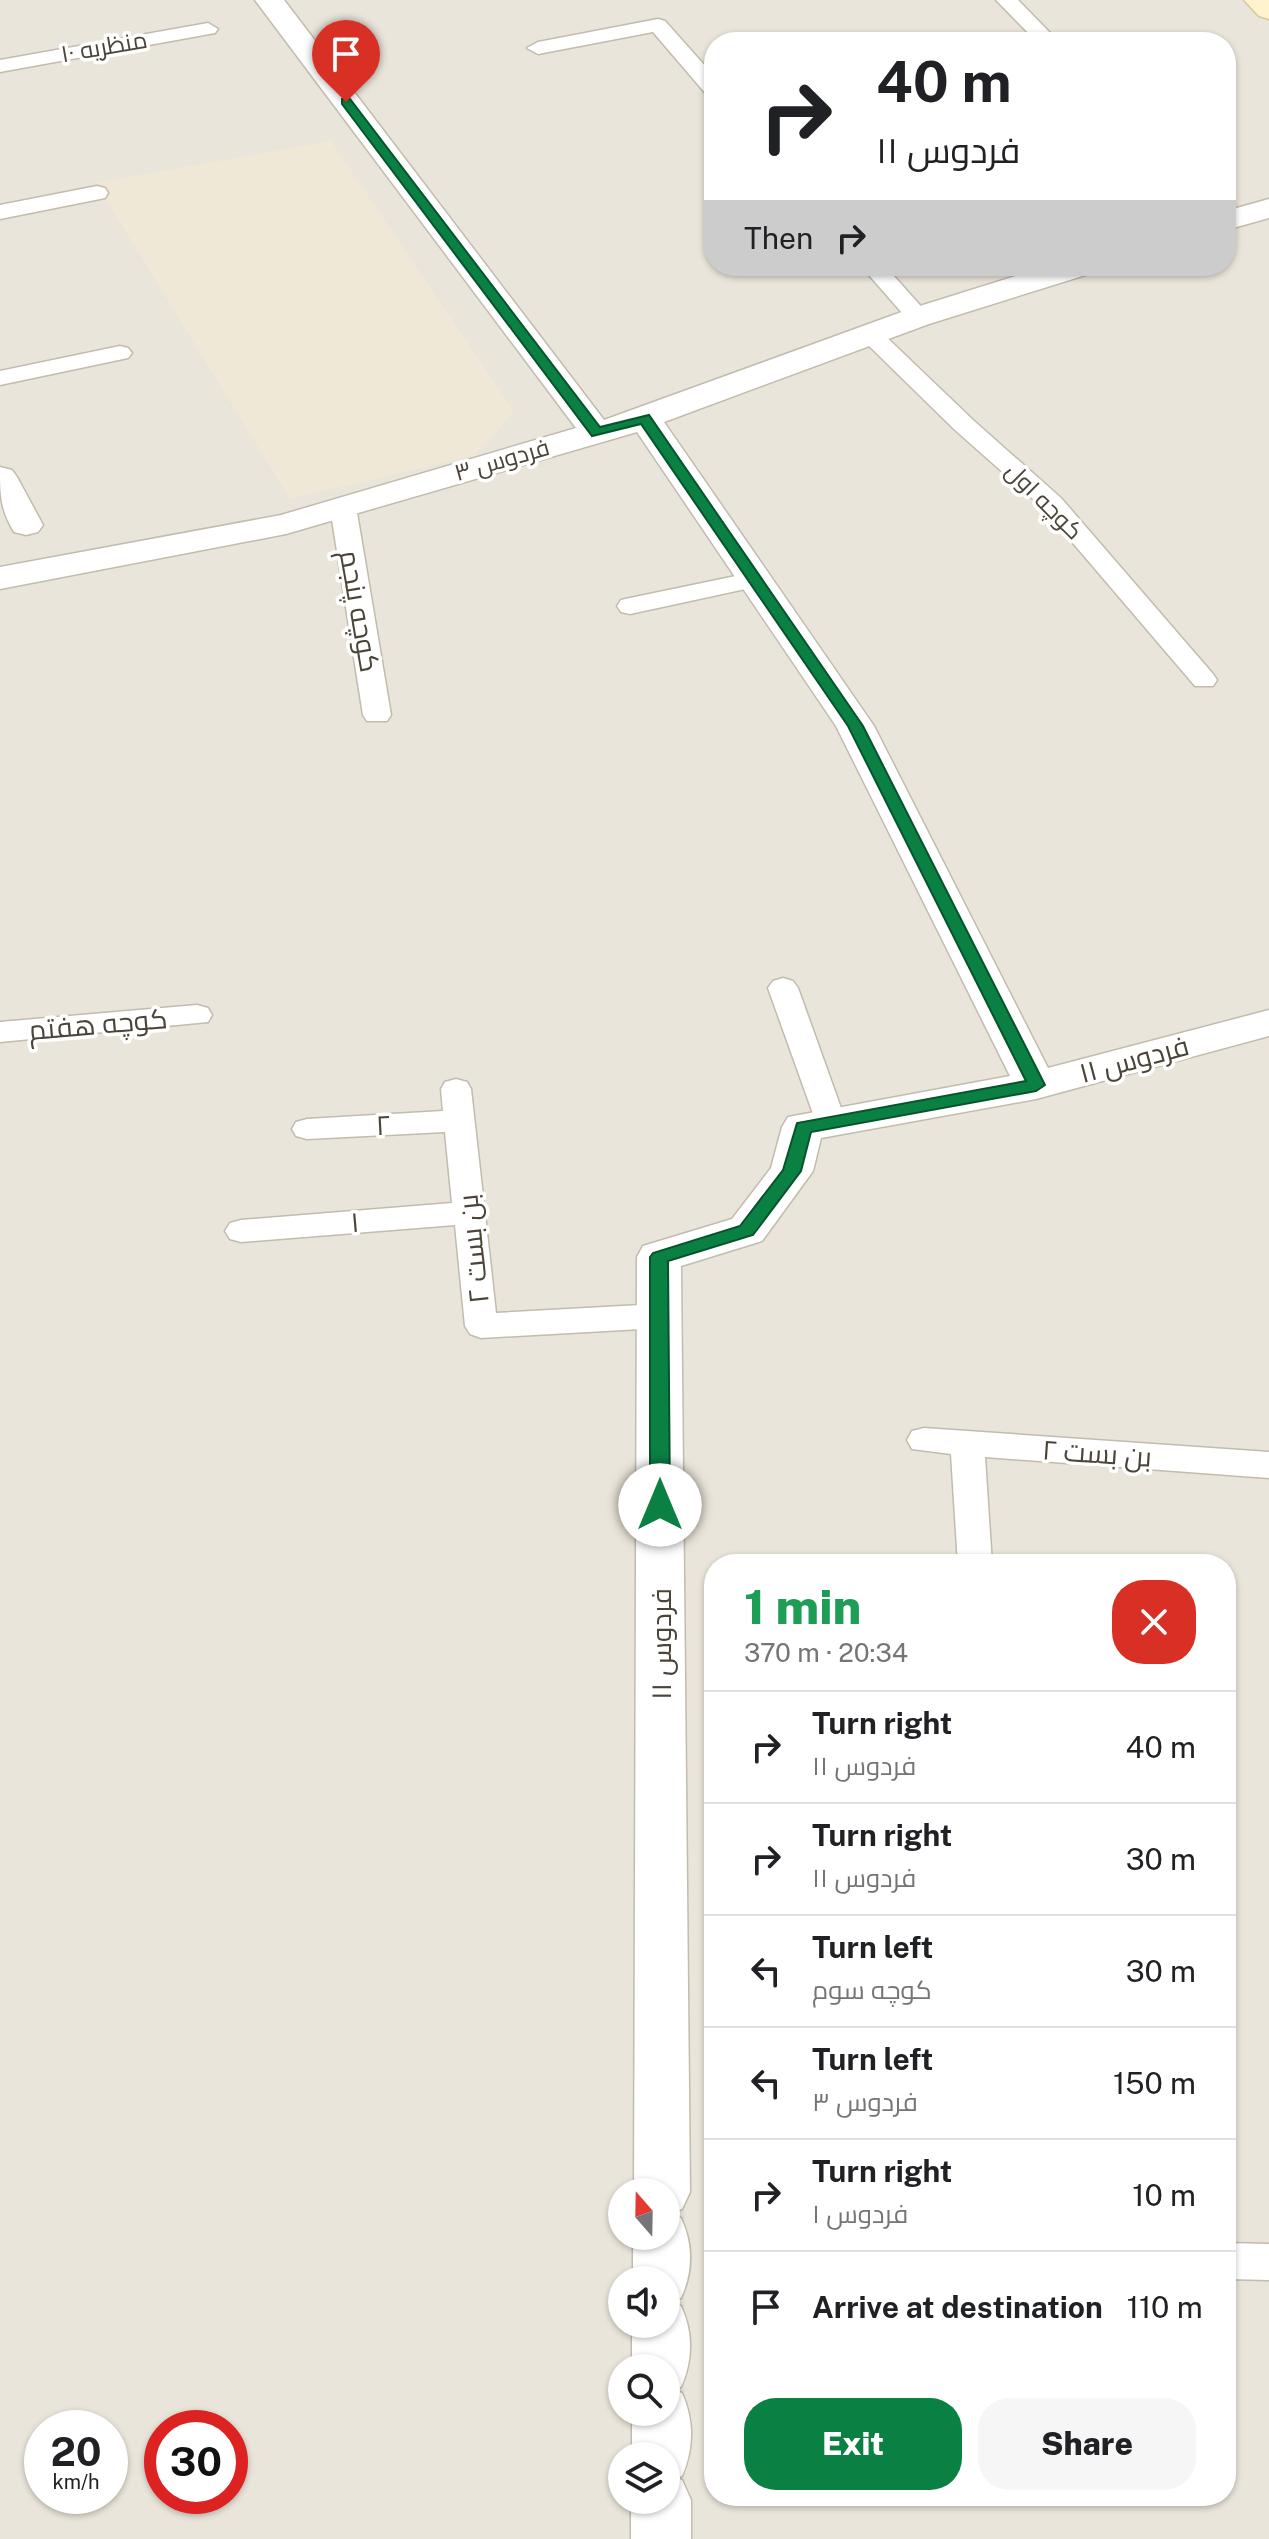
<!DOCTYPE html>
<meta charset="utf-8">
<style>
:root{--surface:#fff;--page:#f6f6f6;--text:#202124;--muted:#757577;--line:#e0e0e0;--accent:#0b8043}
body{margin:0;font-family:"Public Sans",Cairo,sans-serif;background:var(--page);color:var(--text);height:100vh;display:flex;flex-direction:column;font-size:30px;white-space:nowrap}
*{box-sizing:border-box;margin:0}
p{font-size:26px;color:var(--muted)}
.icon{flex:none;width:44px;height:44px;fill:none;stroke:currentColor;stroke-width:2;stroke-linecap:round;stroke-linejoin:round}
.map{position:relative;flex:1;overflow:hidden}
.drawer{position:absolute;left:704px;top:1554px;width:532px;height:952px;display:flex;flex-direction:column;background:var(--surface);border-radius:32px;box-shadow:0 2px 6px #0004}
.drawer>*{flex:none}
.guide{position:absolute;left:704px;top:32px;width:532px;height:244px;border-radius:32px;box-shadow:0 2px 6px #0004;background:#fff;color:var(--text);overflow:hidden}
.needle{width:52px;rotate:340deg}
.fabs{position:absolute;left:608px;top:2178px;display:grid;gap:16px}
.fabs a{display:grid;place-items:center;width:72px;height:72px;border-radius:50%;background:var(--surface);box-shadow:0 2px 6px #0004;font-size:40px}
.speed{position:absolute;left:24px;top:2410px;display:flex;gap:16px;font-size:40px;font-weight:700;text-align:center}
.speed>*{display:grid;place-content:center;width:104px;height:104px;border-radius:50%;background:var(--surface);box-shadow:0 2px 6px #0004;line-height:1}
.speed small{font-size:20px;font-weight:400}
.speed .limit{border:12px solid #d22;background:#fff;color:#111}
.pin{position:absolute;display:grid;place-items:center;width:68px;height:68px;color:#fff;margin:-82px -34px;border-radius:50% 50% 50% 0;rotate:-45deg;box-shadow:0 0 8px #0007}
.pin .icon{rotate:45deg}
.me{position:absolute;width:88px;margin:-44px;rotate:0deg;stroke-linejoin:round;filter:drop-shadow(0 0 6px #0008)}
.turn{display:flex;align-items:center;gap:28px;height:168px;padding:0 40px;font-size:36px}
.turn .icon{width:104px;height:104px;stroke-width:2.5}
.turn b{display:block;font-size:56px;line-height:68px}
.then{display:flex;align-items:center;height:76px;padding:0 40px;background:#0003;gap:16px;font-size:30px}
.round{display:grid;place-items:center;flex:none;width:84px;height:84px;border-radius:32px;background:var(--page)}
.headline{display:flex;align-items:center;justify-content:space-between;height:136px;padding:0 40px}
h1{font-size:48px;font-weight:800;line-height:60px;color:#1e9e55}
.action{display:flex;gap:16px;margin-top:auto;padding:16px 40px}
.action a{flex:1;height:92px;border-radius:32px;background:var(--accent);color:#fff;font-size:32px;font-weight:800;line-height:92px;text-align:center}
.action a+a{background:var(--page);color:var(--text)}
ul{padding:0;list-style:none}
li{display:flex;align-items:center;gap:24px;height:112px;padding:0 40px;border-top:2px solid var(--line)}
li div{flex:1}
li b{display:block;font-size:30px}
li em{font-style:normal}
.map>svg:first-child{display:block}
.residential{fill:#eae5da;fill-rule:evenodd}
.education{fill:#efe8d6}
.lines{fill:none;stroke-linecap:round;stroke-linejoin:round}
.service-casing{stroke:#c2bbae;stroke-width:3}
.minor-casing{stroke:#c2bbae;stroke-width:3}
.secondary-casing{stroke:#d6c79b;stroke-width:3}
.service{fill:#fff;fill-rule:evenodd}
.minor{fill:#fff;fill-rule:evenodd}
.secondary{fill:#fff3cd;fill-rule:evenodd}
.route{fill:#0b8043;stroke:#07532c;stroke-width:2}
.labels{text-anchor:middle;stroke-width:7;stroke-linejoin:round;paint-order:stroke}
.far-street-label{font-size:24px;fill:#4b4439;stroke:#fff}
.street-label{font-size:28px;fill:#4b4439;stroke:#fff}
</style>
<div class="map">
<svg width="1269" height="2539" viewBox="0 0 1269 2539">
<rect width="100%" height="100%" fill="#f6f3ec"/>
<path class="residential" d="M 0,0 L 1269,0 L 1269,2539 L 0,2539 ZM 714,42 L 1226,42 L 1226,266 L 714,266 ZM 714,1564 L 1226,1564 L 1226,2496 L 714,2496 ZM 622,2192 L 666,2192 L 666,2236 L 622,2236 ZM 622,2280 L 666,2280 L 666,2324 L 622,2324 ZM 622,2368 L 666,2368 L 666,2412 L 622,2412 ZM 42,2428 L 110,2428 L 110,2496 L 42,2496 ZM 162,2428 L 230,2428 L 230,2496 L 162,2496 ZM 622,2456 L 666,2456 L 666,2500 L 622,2500 Z"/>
<path class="education" d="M 331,141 L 514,412 L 475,455 L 290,499 L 96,183 Z"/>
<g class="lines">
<g class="service-casing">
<g id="service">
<path d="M 996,0 L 1018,0 L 1059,42 L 1037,42 Z"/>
<path d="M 658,19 L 665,21 L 714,76 L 714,95 L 706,94 L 653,32 L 538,54 L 527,48 L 538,42 Z"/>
<path d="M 208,23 L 218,29 L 215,33 L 0,72 L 0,60 Z"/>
<path d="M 97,186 L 105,188 L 108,193 L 105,198 L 0,219 L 0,205 Z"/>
<path d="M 861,266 L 885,266 L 926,312 L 930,317 L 926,322 L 910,322 Z"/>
<path d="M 871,328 L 879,330 L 973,420 L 1061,498 L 1213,674 L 1217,680 L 1213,686 L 1195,686 L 1043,508 L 955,430 L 863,340 L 859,335 L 863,330 Z"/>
<path d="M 120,346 L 128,348 L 132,353 L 128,358 L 0,385 L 0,371 Z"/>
<path d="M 343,499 L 352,502 L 356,507 L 391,715 L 387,721 L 367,721 L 363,715 L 330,507 L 334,502 Z"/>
<path d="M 755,572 L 764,575 L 768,580 L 764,585 L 630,614 L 621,612 L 617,606 L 621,600 L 630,598 Z"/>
<path d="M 783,978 L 793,981 L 798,988 L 846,1122 L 842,1129 L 831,1132 L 820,1129 L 816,1122 L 768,988 L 773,981 Z"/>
<path d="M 197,1005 L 208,1008 L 212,1015 L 208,1022 L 0,1042 L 0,1022 Z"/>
<path d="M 456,1079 L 467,1082 L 471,1089 L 496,1313 L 659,1304 L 670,1308 L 675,1316 L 670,1324 L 659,1328 L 481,1338 L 470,1334 L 465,1326 L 455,1225 L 241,1242 L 230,1239 L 225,1231 L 230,1223 L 241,1220 L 452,1203 L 445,1132 L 307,1139 L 296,1136 L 292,1129 L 296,1122 L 307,1119 L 443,1111 L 441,1089 L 445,1082 Z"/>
<path d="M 924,1428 L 1269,1452 L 1269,1478 L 985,1457 L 992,1564 L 958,1564 L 951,1454 L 912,1449 L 907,1440 L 912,1431 Z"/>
<path d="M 1226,2243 L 1269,2244 L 1269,2280 L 1226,2279 Z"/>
</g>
</g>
<g class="minor-casing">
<g id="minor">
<path d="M 255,0 L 284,0 L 604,420 L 907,310 L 1048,266 L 1097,266 L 1092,273 L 929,324 L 664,422 L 874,726 L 1048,1068 L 1269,1010 L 1269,1036 L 1036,1099 L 821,1138 L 813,1171 L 762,1241 L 681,1266 L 690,2192 L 682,2209 L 669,2214 L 681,2218 C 693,2244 693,2272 681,2298 L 671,2302 L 681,2306 C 693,2332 693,2360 681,2387 L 674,2390 L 682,2393 C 694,2420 694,2448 682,2476 L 676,2478 L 682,2480 L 691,2500 L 691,2539 L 631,2539 L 631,2500 L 666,2500 L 666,2456 L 632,2456 L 632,2412 L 666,2412 L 666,2368 L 632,2368 L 632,2324 L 666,2324 L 666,2280 L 633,2280 L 633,2236 L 666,2236 L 666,2192 L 634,2192 L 637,1257 L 643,1246 L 732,1219 L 771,1168 L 782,1127 L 788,1117 L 1010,1076 L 836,726 L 637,432 L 286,534 L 0,589 L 0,567 L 281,515 L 576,428 Z"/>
<path d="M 1269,199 L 1269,218 L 1226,230 L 1226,211 Z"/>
<path d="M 0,467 L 12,470 L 17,477 L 43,525 L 38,532 L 26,535 L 14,532 C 0,509 0,494 0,467 Z"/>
</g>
</g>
<g class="secondary-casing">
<path id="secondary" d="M 1244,0 L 1269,0 L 1269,19 L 1259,16 Z"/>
</g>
<use href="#service" class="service"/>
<use href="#minor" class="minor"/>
<use href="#secondary" class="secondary"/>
</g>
<path class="route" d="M 342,99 L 350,99 L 600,427 L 649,415 L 863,726 L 1045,1085 L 1036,1091 L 811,1132 L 801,1171 L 753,1235 L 668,1261 L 670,1505 L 667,1510 L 653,1510 L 650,1505 L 650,1257 L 653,1253 L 740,1226 L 783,1170 L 797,1123 L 1026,1081 L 848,726 L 641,424 L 592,436 L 342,104 Z"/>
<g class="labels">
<g class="far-street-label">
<text transform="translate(104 47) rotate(-10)" y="8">منظریه ۱۰</text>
<text transform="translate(502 460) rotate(-16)" y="8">فردوس ۳</text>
<text transform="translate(1044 501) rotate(45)" y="8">کوچه اول</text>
</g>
<g class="street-label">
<text transform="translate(360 611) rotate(80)" y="10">کوچه پنجم</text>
<text transform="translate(98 1024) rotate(-5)" y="10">کوچه هفتم</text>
<text transform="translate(1134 1059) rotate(-15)" y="10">فردوس ۱۱</text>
<text transform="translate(383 1125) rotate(-3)" y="10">۲</text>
<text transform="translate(355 1222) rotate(-5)" y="10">۱</text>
<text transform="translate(473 1249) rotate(-96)" y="10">بن بست ۲</text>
<text transform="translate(1097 1453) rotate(4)" y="10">بن بست ۲</text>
<text transform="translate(661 1644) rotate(-90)" y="10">فردوس ۱۱</text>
</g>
</g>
</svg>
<div class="fabs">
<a><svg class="needle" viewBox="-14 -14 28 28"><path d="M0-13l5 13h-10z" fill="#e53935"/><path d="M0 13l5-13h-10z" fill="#757577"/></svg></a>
<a><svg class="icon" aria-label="sound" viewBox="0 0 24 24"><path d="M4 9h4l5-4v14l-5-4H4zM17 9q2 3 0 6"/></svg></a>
<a><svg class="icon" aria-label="search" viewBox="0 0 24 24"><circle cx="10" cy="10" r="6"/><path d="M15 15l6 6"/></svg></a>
<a><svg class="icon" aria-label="layers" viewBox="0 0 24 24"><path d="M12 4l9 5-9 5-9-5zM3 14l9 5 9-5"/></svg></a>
</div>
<div class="speed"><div>20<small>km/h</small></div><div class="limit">30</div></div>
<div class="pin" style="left:346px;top:102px;background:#d93025"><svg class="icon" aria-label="arrive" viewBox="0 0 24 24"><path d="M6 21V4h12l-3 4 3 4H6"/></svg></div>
<svg class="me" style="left:660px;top:1505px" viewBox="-20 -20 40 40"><circle r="19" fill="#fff"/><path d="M0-13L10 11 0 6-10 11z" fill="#0b8043"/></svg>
<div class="guide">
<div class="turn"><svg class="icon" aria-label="right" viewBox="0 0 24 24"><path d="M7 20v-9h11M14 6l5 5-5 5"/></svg><div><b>40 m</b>فردوس ۱۱</div></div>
<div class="then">Then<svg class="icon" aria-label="right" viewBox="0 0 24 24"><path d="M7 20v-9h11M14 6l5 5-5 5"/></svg></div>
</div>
<section class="drawer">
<div class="headline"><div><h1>1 min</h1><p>370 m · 20:34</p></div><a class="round" style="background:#d93025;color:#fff"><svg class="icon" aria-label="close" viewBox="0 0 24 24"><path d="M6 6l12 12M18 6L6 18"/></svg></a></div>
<ul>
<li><svg class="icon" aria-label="right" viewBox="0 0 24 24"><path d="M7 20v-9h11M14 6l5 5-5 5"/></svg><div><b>Turn right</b><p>فردوس ۱۱</p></div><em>40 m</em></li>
<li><svg class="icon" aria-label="right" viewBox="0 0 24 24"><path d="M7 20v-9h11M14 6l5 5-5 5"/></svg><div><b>Turn right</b><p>فردوس ۱۱</p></div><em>30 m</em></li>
<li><svg class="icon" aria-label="left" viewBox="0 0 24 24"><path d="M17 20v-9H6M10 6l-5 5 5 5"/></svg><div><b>Turn left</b><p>کوچه سوم</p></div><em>30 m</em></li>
<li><svg class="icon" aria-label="left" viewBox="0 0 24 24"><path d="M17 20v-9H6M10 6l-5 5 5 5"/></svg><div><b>Turn left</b><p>فردوس ۳</p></div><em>150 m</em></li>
<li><svg class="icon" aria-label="right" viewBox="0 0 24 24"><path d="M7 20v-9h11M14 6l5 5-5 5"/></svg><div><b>Turn right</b><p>فردوس ۱</p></div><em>10 m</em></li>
<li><svg class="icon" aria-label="arrive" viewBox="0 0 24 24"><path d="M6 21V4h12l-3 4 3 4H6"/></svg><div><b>Arrive at destination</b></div><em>110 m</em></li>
</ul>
<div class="action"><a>Exit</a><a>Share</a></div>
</section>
</div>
